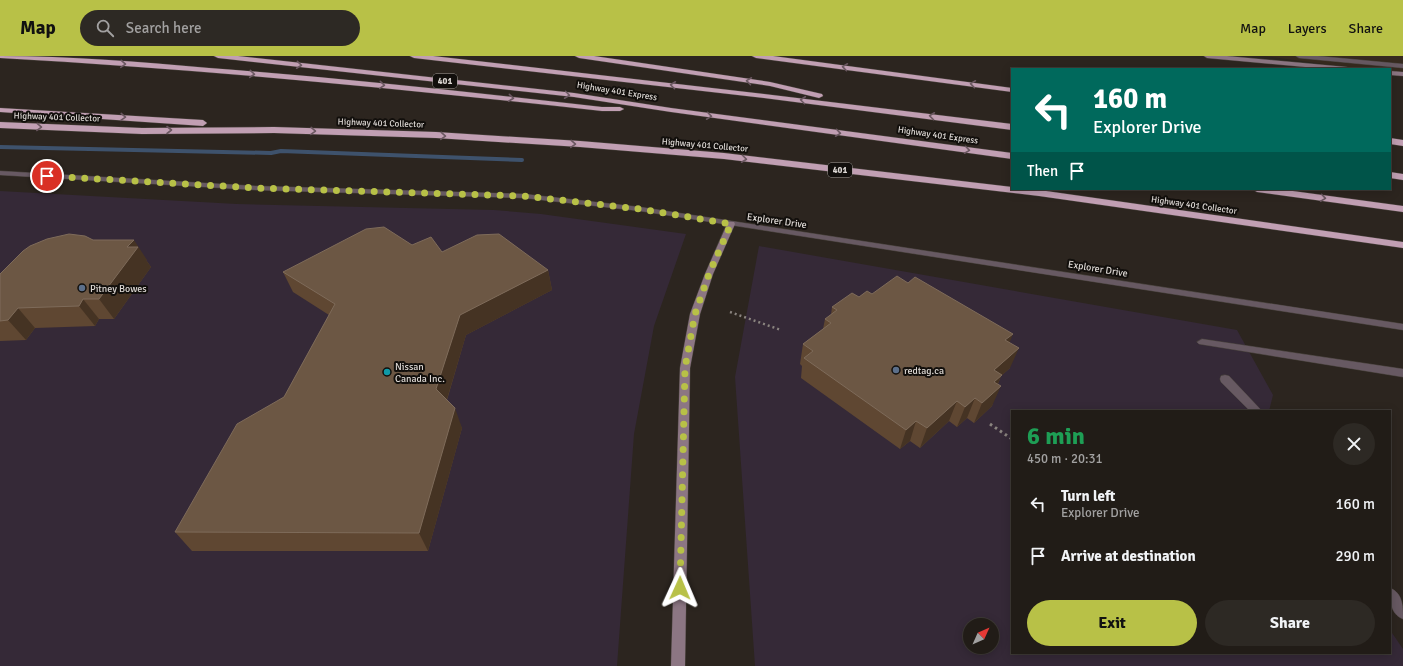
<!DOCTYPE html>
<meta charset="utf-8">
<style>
:root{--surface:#211c17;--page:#2d2924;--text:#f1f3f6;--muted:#a2a1a1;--line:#3e3a36;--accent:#b8c147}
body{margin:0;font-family:Signika,sans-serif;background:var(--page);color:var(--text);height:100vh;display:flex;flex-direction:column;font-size:15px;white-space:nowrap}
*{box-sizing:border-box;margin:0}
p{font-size:13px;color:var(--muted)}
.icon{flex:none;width:22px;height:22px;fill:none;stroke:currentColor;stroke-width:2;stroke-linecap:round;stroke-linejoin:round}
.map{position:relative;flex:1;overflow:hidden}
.panel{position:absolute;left:1011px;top:354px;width:380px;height:244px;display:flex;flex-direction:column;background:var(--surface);border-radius:0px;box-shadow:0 2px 10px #0003,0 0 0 1px var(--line)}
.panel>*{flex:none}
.top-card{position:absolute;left:1011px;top:12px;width:380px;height:122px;border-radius:0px;box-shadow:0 2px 10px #0003,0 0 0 1px var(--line);background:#00695c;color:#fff;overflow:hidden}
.needle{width:26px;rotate:45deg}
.buttons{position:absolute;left:963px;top:562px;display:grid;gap:8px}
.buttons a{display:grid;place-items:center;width:36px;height:36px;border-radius:50%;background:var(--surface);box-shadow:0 2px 10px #0003,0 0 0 1px var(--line);font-size:20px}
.pin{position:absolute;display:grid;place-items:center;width:34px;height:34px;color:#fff;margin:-17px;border:2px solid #fff;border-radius:50%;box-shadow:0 1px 4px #0007}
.me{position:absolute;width:44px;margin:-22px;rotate:1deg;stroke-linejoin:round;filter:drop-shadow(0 0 3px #0008)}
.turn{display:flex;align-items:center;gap:14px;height:84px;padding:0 16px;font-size:18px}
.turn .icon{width:52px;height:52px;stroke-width:2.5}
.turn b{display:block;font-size:28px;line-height:34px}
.then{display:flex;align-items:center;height:38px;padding:0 16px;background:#0003;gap:8px;font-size:15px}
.round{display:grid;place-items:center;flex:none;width:42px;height:42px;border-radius:21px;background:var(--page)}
.head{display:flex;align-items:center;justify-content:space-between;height:68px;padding:0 16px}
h1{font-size:24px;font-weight:700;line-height:30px;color:#1e9e55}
.button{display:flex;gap:8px;margin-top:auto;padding:8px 16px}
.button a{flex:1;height:46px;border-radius:24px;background:var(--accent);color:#111;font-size:16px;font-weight:700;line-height:46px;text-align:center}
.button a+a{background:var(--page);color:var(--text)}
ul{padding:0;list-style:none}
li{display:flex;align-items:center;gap:12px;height:52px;padding:0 16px}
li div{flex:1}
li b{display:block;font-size:15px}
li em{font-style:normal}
header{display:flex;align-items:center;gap:24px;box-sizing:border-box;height:56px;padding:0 20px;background:var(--accent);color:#111}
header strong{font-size:19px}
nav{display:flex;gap:22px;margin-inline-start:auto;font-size:14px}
.search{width:280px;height:36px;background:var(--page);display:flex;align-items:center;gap:10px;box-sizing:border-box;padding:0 14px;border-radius:22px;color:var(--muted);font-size:15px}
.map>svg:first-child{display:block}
.commercial{fill:#352937;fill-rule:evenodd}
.built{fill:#362a1f}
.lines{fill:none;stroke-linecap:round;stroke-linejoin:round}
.stream{stroke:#3e526c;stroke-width:4}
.lane-casing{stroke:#48423c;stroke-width:1}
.street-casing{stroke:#48423c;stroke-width:1}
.secondary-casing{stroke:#48423c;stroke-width:1}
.highway-casing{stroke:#48423c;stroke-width:1}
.path-far1{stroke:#8a847f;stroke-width:2.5;stroke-dasharray:2 3;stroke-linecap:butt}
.path{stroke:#8a847f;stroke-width:3;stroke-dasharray:2.5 3.5;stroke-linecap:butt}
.lane{fill:#675962;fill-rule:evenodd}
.street{fill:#675962;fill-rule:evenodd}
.secondary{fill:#8c7683;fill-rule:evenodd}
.highway{fill:#c19fb3;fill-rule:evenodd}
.wall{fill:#5f4732}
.shaded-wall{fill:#453323}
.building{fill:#6c5744;stroke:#7e6b5a}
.oneway{stroke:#6a5760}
.route{stroke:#b8c147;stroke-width:7;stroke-dasharray:0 12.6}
.service-dot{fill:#5c6f8a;stroke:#120f0c;stroke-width:1.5}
.culture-dot{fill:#0f9aa8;stroke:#120f0c;stroke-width:1.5}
.labels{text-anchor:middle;stroke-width:4;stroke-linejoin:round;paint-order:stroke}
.shield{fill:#120f0c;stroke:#a09c98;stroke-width:1}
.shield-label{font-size:9px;font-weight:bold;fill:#ddd8d4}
.far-street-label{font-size:9px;fill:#ddd8d4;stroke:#120f0c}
.street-label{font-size:10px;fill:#ddd8d4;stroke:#120f0c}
.poi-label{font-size:10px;fill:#ddd8d4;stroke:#120f0c;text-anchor:start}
</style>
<header>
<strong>Map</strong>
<div class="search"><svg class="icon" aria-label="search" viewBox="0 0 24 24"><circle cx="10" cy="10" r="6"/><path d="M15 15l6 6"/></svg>Search here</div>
<nav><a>Map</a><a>Layers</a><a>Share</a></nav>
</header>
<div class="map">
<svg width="1403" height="610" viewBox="0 0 1403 610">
<rect width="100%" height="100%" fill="#2c251f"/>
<g class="commercial">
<path d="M 0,135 L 237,148 L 494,154 L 541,158 L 686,178 L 654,270 L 634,378 L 617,610 L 0,610 Z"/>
<path d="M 759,190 L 1237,274 L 1273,339 L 1269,355 L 1012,355 L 1012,597 L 1390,597 L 1390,574 L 1403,593 L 1403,610 L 755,610 L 735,321 ZM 970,569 L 992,569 L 992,591 L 970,591 Z"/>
</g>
<path class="built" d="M 1264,0 L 1403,0 L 1403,19 L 1390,17 L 1390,13 L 1361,13 Z"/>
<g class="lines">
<path class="stream" d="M 0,91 L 271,97 L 281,95 L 522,104"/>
<g class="lane-casing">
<g id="lane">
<path d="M 1296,0 L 1318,0 L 1403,8 L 1403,12 L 1299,2 Z"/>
<path d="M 1202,283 L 1403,313 L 1403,321 L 1199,288 L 1197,286 Z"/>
<path d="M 1225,319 L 1229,320 L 1262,355 L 1250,355 L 1221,326 L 1220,323 L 1221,320 Z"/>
<path d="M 1390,532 C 1403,537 1403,551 1403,563 C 1390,558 1390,544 1390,532 Z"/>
</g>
</g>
<g class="street-casing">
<path id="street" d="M 0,115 L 256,130 L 524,138 L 640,151 L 1403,268 L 1403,274 L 640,155 L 524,142 L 256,134 L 0,119 Z"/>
</g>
<g class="secondary-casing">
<g id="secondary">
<path d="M 1204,0 L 1227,0 L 1347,11 L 1350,13 L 1327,13 L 1207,2 Z"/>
<path d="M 1390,15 L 1403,16 L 1403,20 L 1390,19 Z"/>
<path d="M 728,166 L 734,166 L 735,168 L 713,218 L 700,258 L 690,312 L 685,610 L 671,610 L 680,312 L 690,258 L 705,218 Z"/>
</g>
</g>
<g class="highway-casing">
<g id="highway">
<path d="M 0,0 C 70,0 140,6 209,12 C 340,22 471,36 602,51 L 620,51 L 624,53 L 620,55 L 602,55 C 402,33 201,13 0,2 Z"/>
<path d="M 214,0 L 238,0 L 574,37 L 671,52 L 1012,97 L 1012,103 L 671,56 L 574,41 L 218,2 Z"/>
<path d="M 410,0 L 433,0 L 764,38 L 1012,68 L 1012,74 L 764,42 L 414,2 Z"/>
<path d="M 575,0 L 594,0 L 770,26 L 822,38 L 823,40 L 819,42 L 770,30 L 579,2 Z"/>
<path d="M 752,0 L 773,0 L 1012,32 L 1012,36 L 756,2 Z"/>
<path d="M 0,52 L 203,64 L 207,67 L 203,70 L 0,56 Z"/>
<path d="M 0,66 L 142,72 L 274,71 L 436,76 L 580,85 L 724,97 L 1012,131 L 1012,133 L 1039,134 L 1403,186 L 1403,192 L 1039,140 L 724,103 L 580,91 L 436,82 L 274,77 L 142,78 L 0,72 Z"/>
<path d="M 1390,82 L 1403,84 L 1403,90 L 1390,88 Z"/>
<path d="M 1390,116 L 1403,118 L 1403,124 L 1390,122 Z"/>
<path d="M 1252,133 L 1278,133 L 1403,150 L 1403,156 L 1257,136 Z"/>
</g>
</g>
<path class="path-far1" d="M 730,256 L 781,274"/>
<path class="path" d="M 990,368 L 1012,383"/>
<use href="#lane" class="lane"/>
<use href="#street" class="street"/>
<use href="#secondary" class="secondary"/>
<use href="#highway" class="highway"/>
</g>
<g class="wall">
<path d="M 93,184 L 147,204 L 146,204 L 151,211 L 114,263 L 99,263 L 95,270 L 35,272 L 26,284 L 0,285 L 0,218 Z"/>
<path d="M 412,189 L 442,196 L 548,214 L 552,234 L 466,279 L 447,344 L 462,372 L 428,495 L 192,495 L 175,476 L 284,341 L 329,259 L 293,236 L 283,216 Z"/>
<path d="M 872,238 L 1009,287 L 1010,312 L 1001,320 L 998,328 L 992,350 L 974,367 L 967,362 L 957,371 L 949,365 L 920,392 L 910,385 L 900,393 L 801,322 L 802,310 L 800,308 L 803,288 L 823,273 L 825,263 L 831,259 L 832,251 L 859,241 Z"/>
</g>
<g class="shaded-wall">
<path d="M 134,184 L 147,204 L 146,204 L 151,211 L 114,263 L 99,243 L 127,191 Z"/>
<path d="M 548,214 L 552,234 L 466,279 L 444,353 L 436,333 L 460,259 Z"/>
<path d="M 83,243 L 99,263 L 95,270 L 79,250 Z"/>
<path d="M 18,252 L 35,272 L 26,284 L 8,264 Z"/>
<path d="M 1013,278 L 1005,298 L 1005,284 Z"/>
<path d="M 1019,292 L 1010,312 L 1001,320 L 995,335 L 1001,330 L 992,350 L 974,367 L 982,347 L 994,314 Z"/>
<path d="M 975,342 L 967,362 L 957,371 L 965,351 Z"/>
<path d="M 957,345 L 949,365 L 920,392 L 927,372 Z"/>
<path d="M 455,352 L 462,372 L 428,495 L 419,477 Z"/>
<path d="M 916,365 L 910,385 L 900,393 L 906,374 Z"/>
</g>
<g class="building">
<path d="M 384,171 L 412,189 L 431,181 L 442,196 L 477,179 L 499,178 L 548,214 L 460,259 L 436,333 L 455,352 L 419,477 L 175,476 L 237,368 L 284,341 L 335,248 L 283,216 L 366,173 Z"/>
<path d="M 69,178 L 85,180 L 93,184 L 134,184 L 127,191 L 138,191 L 99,243 L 83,243 L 79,250 L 18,252 L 8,264 L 0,265 L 0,218 L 23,195 L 30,190 L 47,183 Z"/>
<path d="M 897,220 L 908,227 L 915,221 L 1013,278 L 1005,284 L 1019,292 L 994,314 L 1002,319 L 994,326 L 1001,330 L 982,347 L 975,342 L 965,351 L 957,345 L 927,372 L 916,365 L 906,374 L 804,302 L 813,295 L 803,288 L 831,267 L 825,263 L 837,254 L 832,251 L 852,237 L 859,241 L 867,235 L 872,238 Z"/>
</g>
<defs><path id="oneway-chevron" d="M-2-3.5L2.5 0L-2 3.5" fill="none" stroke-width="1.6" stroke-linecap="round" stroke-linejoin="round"/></defs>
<g class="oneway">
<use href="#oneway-chevron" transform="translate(123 8) rotate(4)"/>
<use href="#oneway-chevron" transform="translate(299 9) rotate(6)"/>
<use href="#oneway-chevron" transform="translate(845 11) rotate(-172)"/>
<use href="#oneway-chevron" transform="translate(252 18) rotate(5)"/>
<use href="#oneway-chevron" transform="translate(749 25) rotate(-172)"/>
<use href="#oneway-chevron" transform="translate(973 28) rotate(-172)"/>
<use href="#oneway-chevron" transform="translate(382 29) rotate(5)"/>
<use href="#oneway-chevron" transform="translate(673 29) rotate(-173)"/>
<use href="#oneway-chevron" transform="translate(567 39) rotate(7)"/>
<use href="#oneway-chevron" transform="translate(511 42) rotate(6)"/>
<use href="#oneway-chevron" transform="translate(803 44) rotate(-173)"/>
<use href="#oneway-chevron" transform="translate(709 60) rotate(8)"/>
<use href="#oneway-chevron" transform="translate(932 60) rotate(-173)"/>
<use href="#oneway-chevron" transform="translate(123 61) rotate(3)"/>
<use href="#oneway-chevron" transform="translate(39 71) rotate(2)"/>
<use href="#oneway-chevron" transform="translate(169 74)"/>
<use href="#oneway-chevron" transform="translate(313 75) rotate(2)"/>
<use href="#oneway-chevron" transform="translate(838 77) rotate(8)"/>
<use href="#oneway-chevron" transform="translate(443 80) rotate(4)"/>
<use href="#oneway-chevron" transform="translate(573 88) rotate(4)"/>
<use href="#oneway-chevron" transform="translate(967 94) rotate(8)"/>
<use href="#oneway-chevron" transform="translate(744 103) rotate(7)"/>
<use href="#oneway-chevron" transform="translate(1323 142) rotate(8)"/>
</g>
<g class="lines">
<path class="route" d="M 47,120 L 256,132 L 524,140 L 640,153 L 731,168 L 709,218 L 695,258 L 685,312 L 680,532"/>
</g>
<g class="service-dot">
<circle cx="82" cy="232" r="4"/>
<circle cx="896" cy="314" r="4"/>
</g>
<circle class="culture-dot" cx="387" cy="316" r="4"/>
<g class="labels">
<g class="shield">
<rect x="433" y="18" width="24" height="14" rx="3"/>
<rect x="828" y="107" width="24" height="14" rx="3"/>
</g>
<g class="shield-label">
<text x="445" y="28">401</text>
<text x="840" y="117">401</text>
</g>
<g class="far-street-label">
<text transform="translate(617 35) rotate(9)" y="3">Highway 401 Express</text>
<text transform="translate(57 61) rotate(2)" y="3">Highway 401 Collector</text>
<text transform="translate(381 67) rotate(2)" y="3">Highway 401 Collector</text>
<text transform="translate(938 79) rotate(8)" y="3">Highway 401 Express</text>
<text transform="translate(705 89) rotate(5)" y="3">Highway 401 Collector</text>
<text transform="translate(1194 149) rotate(8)" y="3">Highway 401 Collector</text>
</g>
<g class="street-label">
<text transform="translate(777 164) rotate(8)" y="4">Explorer Drive</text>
<text transform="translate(1098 212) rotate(9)" y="4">Explorer Drive</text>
</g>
<g class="poi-label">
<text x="90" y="236">Pitney Bowes</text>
<text x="395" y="314">Nissan<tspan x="395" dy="12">Canada Inc.</tspan></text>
<text x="904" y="318">redtag.ca</text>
</g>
</g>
</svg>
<div class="buttons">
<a><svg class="needle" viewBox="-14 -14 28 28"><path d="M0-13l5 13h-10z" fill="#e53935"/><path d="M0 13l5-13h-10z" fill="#a2a1a1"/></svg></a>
</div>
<div class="pin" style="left:47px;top:120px;background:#d93025"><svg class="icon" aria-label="arrive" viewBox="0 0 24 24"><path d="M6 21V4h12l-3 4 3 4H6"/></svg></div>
<svg class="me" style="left:680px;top:532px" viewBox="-20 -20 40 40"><path d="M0-17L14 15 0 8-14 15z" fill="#b8c147" stroke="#fff" stroke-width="4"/></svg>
<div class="top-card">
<div class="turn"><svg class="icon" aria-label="left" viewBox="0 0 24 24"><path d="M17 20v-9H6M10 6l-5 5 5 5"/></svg><div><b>160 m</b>Explorer Drive</div></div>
<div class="then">Then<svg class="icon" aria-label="arrive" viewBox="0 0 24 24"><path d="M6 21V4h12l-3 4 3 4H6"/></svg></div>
</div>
<section class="panel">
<div class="head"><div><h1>6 min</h1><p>450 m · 20:31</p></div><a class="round"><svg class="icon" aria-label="close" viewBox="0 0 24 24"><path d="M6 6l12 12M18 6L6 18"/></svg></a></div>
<ul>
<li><svg class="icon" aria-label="left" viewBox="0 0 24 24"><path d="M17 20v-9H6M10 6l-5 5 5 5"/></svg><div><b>Turn left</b><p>Explorer Drive</p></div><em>160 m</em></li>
<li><svg class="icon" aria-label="arrive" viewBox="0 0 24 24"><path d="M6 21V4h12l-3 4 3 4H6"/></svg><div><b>Arrive at destination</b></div><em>290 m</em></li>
</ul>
<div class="button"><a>Exit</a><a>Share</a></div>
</section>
</div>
